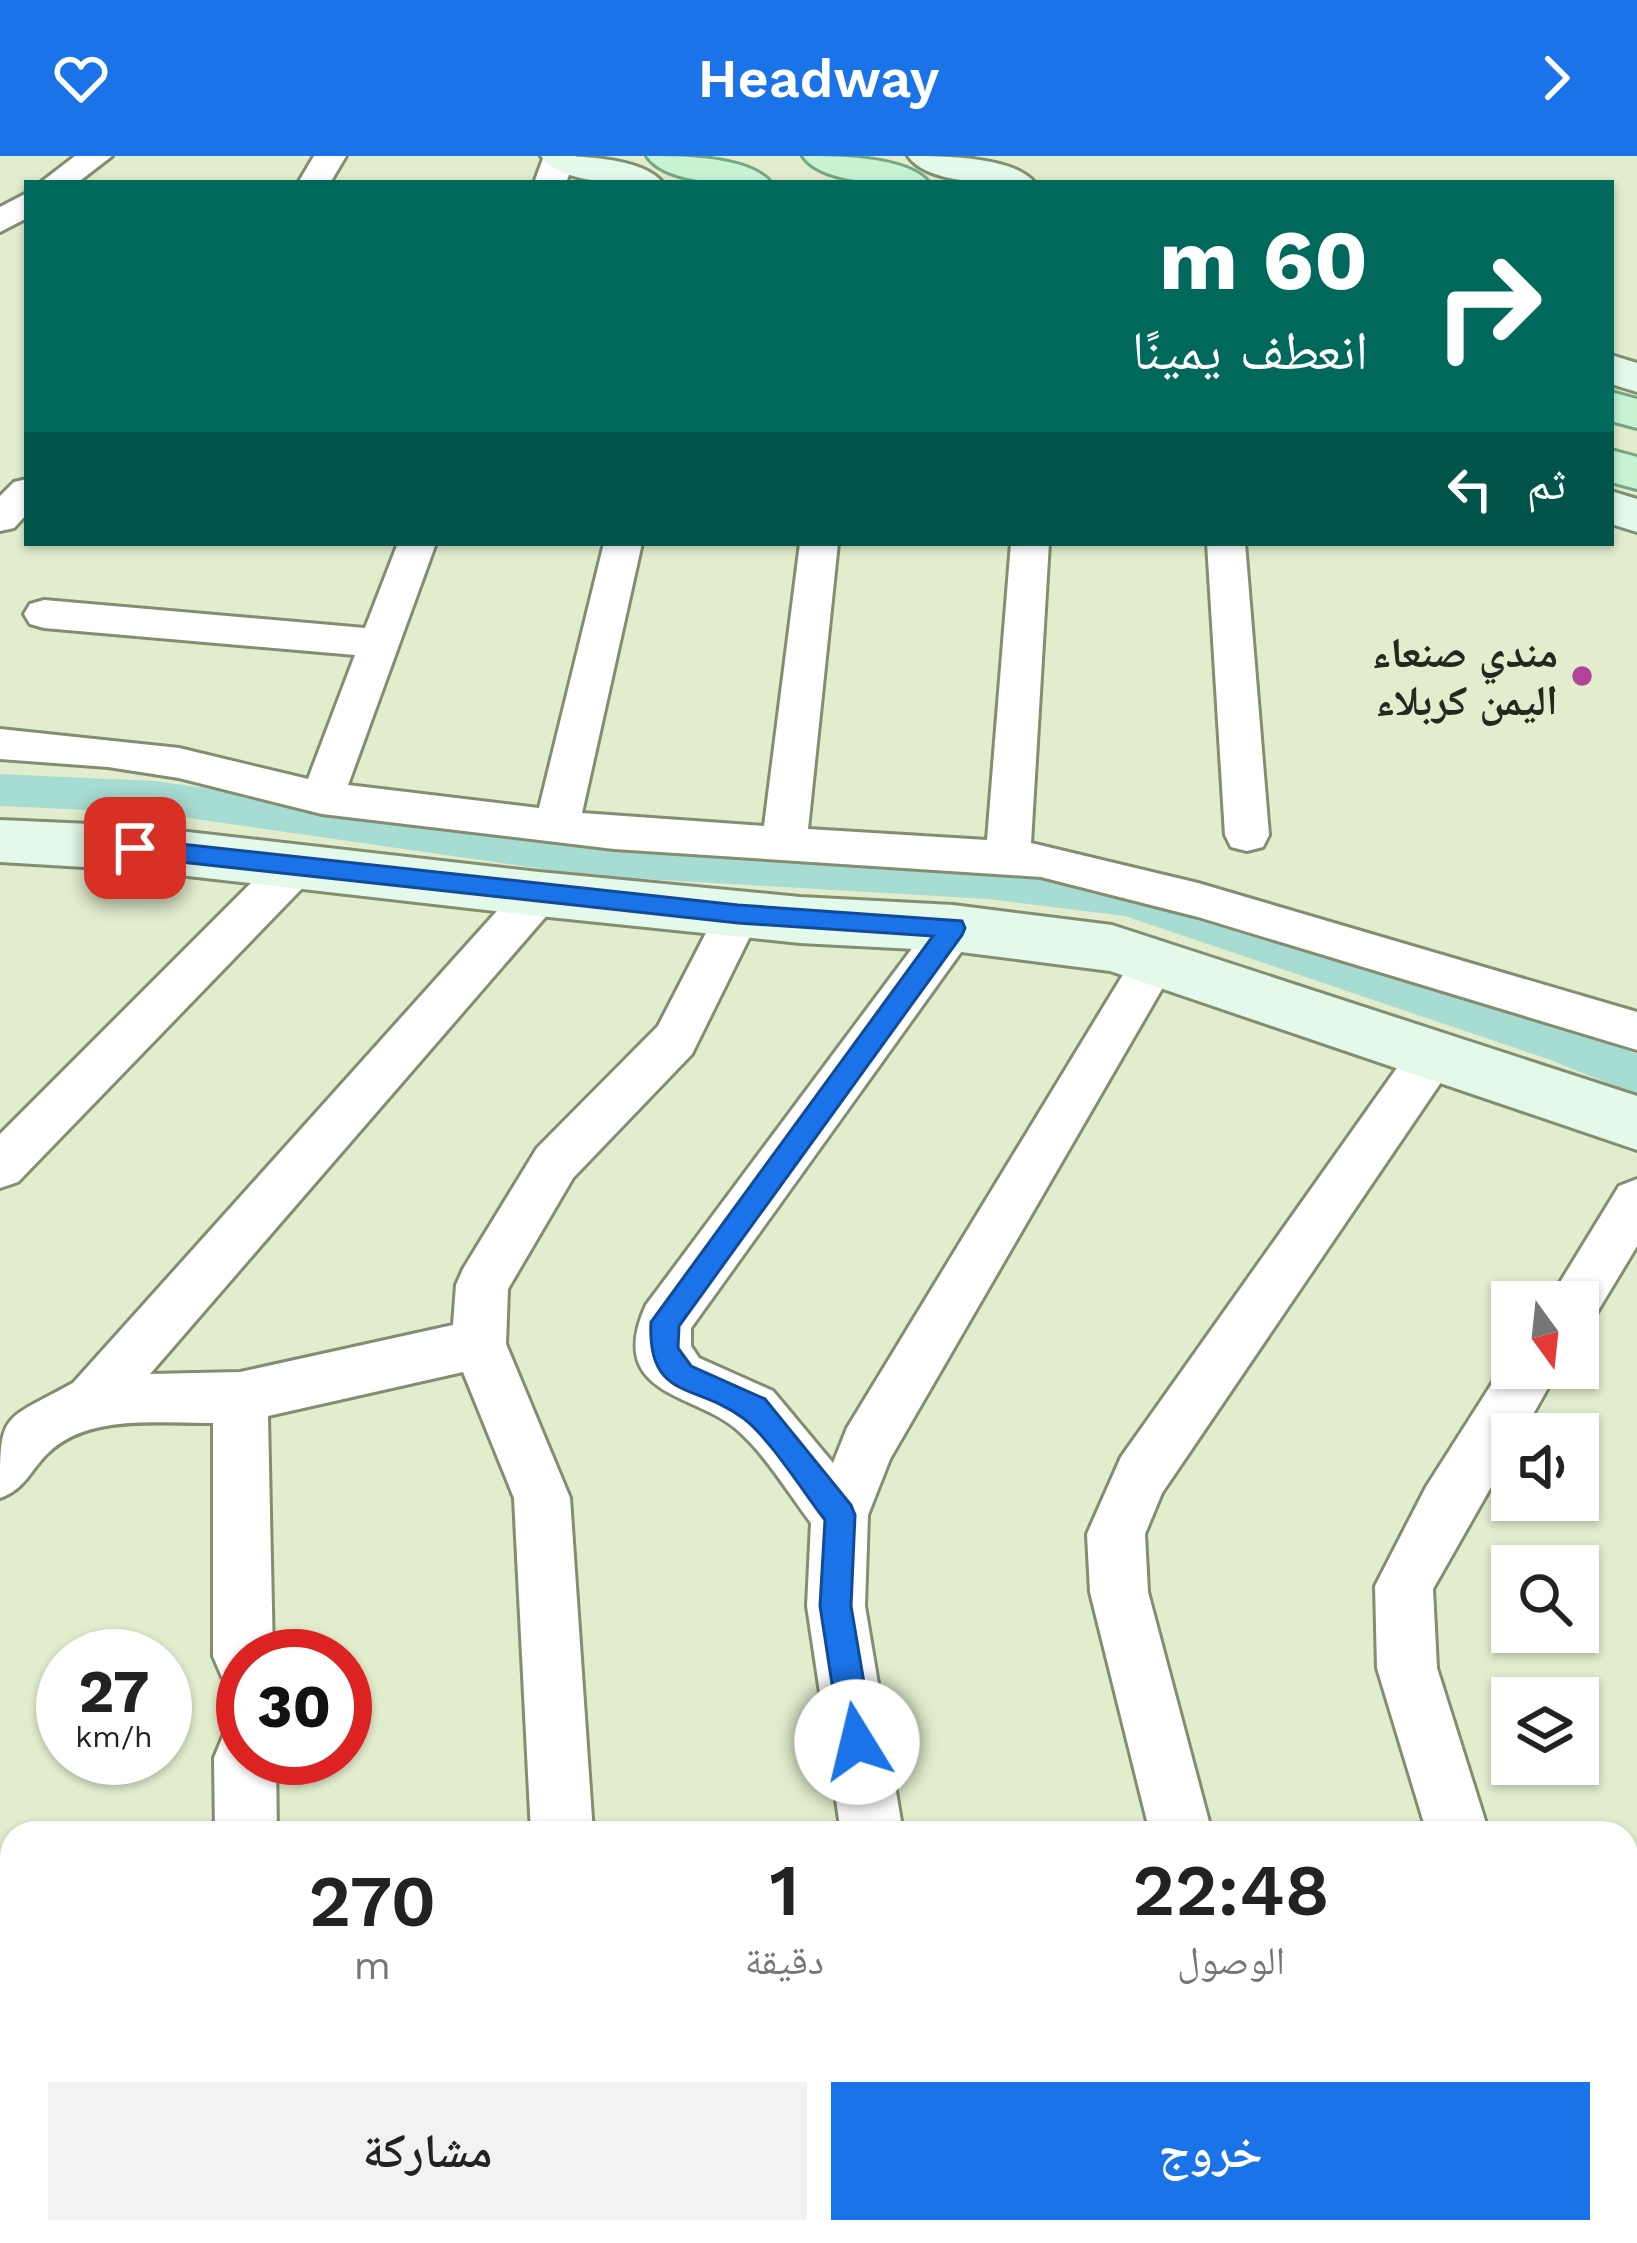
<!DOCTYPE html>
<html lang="ar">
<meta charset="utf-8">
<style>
:root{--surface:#fff;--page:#f2f2f2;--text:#222;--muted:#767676;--accent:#1a73e8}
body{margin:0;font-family:"Work Sans","Noto Naskh Arabic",sans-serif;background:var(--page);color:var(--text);direction:rtl;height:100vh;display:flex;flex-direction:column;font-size:45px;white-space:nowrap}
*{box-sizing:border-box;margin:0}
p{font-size:39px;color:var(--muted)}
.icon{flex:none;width:66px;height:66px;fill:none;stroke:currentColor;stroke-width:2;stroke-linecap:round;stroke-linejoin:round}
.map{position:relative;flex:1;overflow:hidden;direction:ltr}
.panel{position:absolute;left:0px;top:1665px;width:1638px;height:423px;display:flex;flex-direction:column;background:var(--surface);border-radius:36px 36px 0 0;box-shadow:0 3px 9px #0004;direction:rtl}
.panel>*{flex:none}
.banner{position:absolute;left:24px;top:24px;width:1590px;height:366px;border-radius:0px;box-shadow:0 3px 9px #0004;direction:rtl;background:#00695c;color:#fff;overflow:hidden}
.needle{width:78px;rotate:165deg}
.fabs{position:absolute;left:1491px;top:1125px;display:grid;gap:24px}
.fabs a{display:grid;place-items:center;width:108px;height:108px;border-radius:0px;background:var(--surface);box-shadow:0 3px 9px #0004;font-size:60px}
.speed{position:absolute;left:36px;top:1473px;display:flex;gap:24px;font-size:60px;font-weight:700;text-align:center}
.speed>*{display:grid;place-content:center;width:156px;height:156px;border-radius:50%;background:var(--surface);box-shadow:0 3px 9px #0004;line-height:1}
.speed small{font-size:30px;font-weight:400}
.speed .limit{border:18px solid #d22;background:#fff;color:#111}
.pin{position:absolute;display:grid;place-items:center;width:102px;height:102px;color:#fff;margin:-51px;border-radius:24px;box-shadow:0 6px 18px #0006}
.me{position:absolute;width:132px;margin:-66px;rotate:351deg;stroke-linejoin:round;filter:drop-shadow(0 0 9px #0008)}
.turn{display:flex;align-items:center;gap:42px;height:252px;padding:0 48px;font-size:54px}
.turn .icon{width:156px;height:156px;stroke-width:2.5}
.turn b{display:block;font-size:84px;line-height:102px}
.then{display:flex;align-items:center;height:114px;padding:0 48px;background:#0003;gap:24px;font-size:45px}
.eta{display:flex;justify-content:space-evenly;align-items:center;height:204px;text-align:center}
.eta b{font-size:72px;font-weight:600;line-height:84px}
.primary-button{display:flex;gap:24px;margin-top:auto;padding:24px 48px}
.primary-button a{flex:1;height:138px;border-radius:0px;background:var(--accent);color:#fff;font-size:48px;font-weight:600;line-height:138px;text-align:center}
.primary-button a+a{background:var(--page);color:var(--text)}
header{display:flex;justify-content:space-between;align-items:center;height:156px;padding:0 48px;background:var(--accent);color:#fff;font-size:54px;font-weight:600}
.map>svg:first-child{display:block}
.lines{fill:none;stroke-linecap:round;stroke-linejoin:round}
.canal{fill:#a7dcd3;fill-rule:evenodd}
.street-casing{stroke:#838d70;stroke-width:6}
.secondary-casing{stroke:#838d70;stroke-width:6}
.primary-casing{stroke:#76a782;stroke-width:6}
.street{fill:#fff;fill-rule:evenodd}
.secondary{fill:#e3f9ea;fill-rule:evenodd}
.primary{fill:#c7f3d4;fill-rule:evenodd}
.route{fill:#1a73e8;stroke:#114b97;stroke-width:3}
.poi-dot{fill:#b4429c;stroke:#e1edcd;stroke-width:4.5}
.labels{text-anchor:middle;stroke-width:9;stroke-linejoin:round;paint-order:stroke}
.poi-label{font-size:42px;font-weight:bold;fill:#25291d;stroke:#e1edcd;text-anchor:end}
</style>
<header><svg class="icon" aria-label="forward" viewBox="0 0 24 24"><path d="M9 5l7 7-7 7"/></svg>Headway<svg class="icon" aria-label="heart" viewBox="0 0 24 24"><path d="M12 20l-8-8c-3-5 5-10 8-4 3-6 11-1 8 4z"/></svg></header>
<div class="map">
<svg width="1637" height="2087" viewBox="0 0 1637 2087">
<rect width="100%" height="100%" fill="#e1edcd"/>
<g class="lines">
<path class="canal" d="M 0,618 L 154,625 L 592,686 L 988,709 L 1127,726 L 1582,875 L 1637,898 L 1637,939 L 1548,903 L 1125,760 L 988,743 L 592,720 L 154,657 L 0,650 Z"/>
<g class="street-casing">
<g id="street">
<path d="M 75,0 L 112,0 L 77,27 L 40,27 Z"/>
<path d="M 314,0 L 346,0 L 330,27 L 298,27 Z"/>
<path d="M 544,0 L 576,0 L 566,27 L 534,27 Z"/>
<path d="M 27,37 L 27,62 L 0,76 L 0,51 Z"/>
<path d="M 27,323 L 27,358 L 14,372 L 0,375 L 0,340 L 14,326 Z"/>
<path d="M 398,387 L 436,387 L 348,629 L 539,652 L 604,387 L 642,387 L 582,657 L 764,670 L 800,387 L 838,387 L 808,673 L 987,684 L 1011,387 L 1049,387 L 1031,687 L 1198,727 L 1637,856 L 1637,894 L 1198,761 L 1041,721 L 614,693 L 322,658 L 179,622 L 108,611 L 0,603 L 0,573 L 179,592 L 308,623 L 355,499 L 44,472 L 30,468 L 24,458 L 30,448 L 44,444 L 365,472 Z"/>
<path d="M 1207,387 L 1245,387 L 1269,679 L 1263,691 L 1247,695 L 1231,691 L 1225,679 Z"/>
<path d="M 298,691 L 314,696 L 320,708 L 314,720 L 18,1026 L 0,1032 L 0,978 L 282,696 Z"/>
<path d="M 539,721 L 555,726 L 562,738 L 555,750 L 150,1218 L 240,1216 L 453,1169 L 456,1129 L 463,1113 L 537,992 L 658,870 L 722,746 L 738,740 L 754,746 L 761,758 L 692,898 L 573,1022 L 508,1133 L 506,1188 L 570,1342 L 593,1677 L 531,1677 L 514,1342 L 463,1216 L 268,1260 L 273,1500 L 243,1500 L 243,1530 L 222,1521 L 213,1500 L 213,1267 C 160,1268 88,1257 47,1298 C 29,1316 25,1333 0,1342 C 0,1254 0,1267 73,1227 L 523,726 Z"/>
<path d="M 953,754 L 969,759 L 976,772 L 969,785 L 691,1172 L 691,1190 L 699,1202 L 773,1235 L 833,1307 L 847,1272 L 1138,794 L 1154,789 L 1170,794 L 1177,807 L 890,1303 L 868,1359 L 865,1450 L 903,1677 L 841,1677 L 807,1450 L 811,1367 C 788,1337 764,1296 735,1272 C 694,1237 605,1239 646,1149 L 937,759 Z"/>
<path d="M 1433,879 L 1450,885 L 1457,899 L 1450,913 L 1162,1337 L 1145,1378 L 1148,1436 L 1212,1677 L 1150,1677 L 1090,1436 L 1087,1378 L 1121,1301 L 1416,885 Z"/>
<path d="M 1637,1023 L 1637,1090 L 1593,1163 L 1578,1168 L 1578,1146 L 1548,1146 L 1619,1030 Z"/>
<path d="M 1512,1196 L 1512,1212 L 1559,1212 L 1522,1278 L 1512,1278 L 1512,1294 L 1433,1433 L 1437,1512 L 1489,1677 L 1427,1677 L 1377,1512 L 1375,1430 L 1426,1331 Z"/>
<path d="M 243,1572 L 243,1602 L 276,1602 L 277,1677 L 215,1677 L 214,1602 L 223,1580 Z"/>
<path d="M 1637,1985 L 1637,2055 L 1626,2057 L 1626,1987 Z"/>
<rect x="216" y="2076" width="70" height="11"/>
<path d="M 552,2076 L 622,2076 L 623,2087 L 553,2087 Z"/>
<path d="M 900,2076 L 970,2076 L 971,2087 L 901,2087 Z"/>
<path d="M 1250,2076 L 1409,2076 L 1405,2087 L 1252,2087 Z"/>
<path d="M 1547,2076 L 1617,2076 L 1621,2087 L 1551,2087 Z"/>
</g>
</g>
<g class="secondary-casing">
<g id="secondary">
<path d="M 541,0 C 574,0 642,0 663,27 C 630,27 561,30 541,0 Z"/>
<path d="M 908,0 C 941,0 1014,0 1035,27 C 1002,27 928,30 908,0 Z"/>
<path d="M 1611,199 L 1637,207 L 1637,236 L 1611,228 Z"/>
<path d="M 1611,335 L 1637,343 L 1637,376 L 1611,368 Z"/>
<path d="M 0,664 L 135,670 L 539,716 L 800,741 L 953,749 L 1112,769 L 1637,940 L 1637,994 L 1110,815 L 953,795 L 800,787 L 539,760 L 135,714 L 0,706 Z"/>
</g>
</g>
<g class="primary-casing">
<g id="primary">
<path d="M 647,0 C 680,0 750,0 771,27 C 738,27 667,30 647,0 Z"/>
<path d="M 803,0 C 836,0 908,0 929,27 C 896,27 823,30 803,0 Z"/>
<path d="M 1611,236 L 1637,243 L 1637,272 L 1611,265 Z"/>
<path d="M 1611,294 L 1637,301 L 1637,333 L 1611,326 Z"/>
</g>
</g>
<use href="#street" class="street"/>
<use href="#secondary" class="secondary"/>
<use href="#primary" class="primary"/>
</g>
<path class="route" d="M 135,683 L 738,749 L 962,765 L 965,772 L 962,779 L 679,1170 L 678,1192 L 691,1210 L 765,1243 L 851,1349 L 855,1359 L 851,1450 L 874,1586 L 869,1598 L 857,1602 L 846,1598 L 841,1586 L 820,1450 L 825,1364 C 804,1337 768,1280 743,1262 C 697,1227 647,1245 651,1166 L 933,780 L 738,767 L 135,701 L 123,692 Z"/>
<circle class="poi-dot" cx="1582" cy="520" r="12"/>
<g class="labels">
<g class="poi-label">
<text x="1558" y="511">مندي صنعاء<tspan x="1558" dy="48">اليمن كربلاء</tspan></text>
</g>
</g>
</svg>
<div class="fabs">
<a><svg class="needle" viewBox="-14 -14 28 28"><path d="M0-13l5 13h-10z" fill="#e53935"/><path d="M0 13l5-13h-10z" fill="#767676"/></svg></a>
<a><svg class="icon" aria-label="sound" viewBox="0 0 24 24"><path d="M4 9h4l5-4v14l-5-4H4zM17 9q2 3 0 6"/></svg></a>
<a><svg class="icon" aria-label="search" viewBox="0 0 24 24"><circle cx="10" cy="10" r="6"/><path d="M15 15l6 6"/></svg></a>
<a><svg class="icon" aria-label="layers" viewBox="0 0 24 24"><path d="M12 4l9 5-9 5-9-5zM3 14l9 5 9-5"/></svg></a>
</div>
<div class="speed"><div>27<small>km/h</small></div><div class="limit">30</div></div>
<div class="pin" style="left:135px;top:692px;background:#d93025"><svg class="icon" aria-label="arrive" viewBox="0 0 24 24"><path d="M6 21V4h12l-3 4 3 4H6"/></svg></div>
<svg class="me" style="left:857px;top:1586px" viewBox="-20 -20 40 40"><circle r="19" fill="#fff"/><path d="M0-13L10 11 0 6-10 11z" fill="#1a73e8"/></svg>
<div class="banner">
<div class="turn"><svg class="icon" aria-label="right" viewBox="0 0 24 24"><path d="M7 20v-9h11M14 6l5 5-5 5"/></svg><div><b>60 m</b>انعطف يمينًا</div></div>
<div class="then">ثم<svg class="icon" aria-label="left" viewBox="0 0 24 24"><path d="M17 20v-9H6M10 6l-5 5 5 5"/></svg></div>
</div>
<section class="panel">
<div class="eta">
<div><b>22:48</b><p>الوصول</p></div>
<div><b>1</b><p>دقيقة</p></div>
<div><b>270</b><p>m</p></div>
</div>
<div class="primary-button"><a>خروج</a><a>مشاركة</a></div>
</section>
</div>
